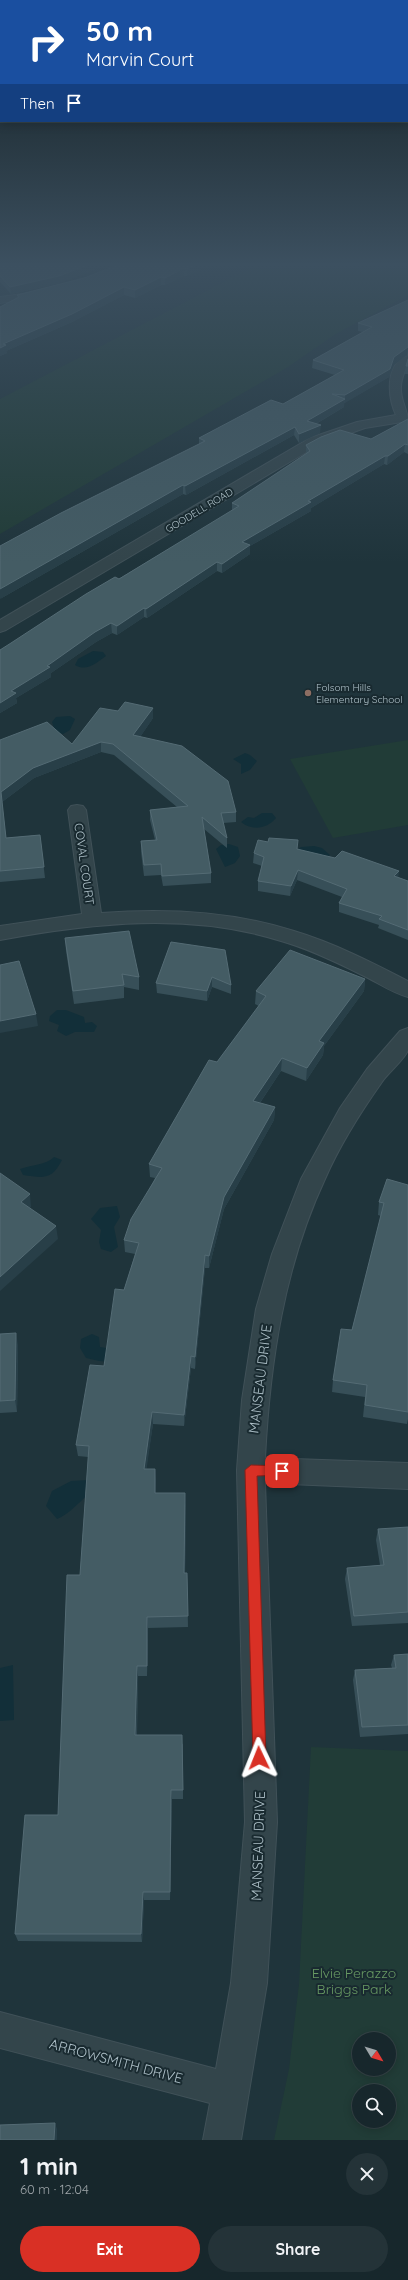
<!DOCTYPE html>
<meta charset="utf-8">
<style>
:root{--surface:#17272c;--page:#243338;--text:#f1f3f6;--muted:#9ea5a9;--line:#364448;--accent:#d93025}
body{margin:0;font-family:Quicksand,sans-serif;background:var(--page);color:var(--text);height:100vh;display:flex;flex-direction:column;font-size:15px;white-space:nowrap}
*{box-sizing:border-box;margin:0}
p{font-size:13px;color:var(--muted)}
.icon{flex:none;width:22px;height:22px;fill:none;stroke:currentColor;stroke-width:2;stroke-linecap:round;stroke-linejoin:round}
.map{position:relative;height:2140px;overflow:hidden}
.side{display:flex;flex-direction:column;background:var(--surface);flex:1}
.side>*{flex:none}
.top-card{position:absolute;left:0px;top:0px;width:408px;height:122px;box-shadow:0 2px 10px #0003,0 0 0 1px var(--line);background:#1a4fa0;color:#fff;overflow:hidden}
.needle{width:26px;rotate:128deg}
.controls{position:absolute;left:352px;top:2032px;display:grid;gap:8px}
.controls a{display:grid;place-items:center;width:44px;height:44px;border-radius:50%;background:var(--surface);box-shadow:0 2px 10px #0003,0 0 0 1px var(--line);font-size:20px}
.pin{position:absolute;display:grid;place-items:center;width:34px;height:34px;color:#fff;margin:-17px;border-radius:8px;box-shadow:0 2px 6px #0006}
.me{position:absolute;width:44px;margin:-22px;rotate:358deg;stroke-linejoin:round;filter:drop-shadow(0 0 3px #0008)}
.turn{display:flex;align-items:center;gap:14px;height:84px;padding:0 20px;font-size:18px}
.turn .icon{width:52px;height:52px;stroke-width:2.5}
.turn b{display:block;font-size:28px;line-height:34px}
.then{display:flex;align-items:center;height:38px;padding:0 20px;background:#0003;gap:8px;font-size:15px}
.round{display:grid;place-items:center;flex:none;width:42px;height:42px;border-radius:21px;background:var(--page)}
.summary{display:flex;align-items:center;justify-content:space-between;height:68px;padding:0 20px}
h1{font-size:24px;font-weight:700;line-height:30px}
.button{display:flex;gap:8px;margin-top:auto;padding:8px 20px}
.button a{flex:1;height:46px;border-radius:24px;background:var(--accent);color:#fff;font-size:16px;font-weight:700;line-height:46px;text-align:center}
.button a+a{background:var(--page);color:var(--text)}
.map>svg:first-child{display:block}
.green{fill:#213c37;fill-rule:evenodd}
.water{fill:#122f39}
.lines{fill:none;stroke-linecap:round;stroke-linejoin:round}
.minor-casing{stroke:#405158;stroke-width:2}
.minor{fill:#33454b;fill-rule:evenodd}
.wall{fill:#374f58}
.shaded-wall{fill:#283f48}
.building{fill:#445c64;stroke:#546b74}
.route{fill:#d93025;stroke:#8d1f18}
.education-dot{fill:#8d6e63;stroke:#192a30;stroke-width:1.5}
.labels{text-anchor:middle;stroke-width:4;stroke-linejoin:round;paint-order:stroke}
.far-street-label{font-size:10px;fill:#aec0c8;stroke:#192a30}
.far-poi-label{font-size:10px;fill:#aec0c8;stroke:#192a30;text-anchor:start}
.street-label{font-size:12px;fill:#aec0c8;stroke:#192a30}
.near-street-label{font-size:14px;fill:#aec0c8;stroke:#192a30}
.near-park-label{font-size:14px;fill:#689a63;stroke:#192a30}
</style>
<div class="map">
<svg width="408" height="2140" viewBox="0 0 408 2140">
<rect width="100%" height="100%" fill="#1f343b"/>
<g class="green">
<path d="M 260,263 L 408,263 L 408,295 L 334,335 L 288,367 L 0,534 L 0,399 Z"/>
<path d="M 408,740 L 408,825 L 333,838 L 290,759 Z"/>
<path d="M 311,1747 L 408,1751 L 408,2140 L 274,2140 L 289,2069 L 299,1984 ZM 359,2039 L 389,2039 L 389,2069 L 359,2069 ZM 359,2091 L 389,2091 L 389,2121 L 359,2121 Z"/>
</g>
<g class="water">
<path d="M 93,651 L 103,652 L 106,656 C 96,663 87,672 75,665 L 78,659 Z"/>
<path d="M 70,716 L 75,719 L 70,730 L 63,734 L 55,731 L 52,722 L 56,717 Z"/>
<path d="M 245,753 L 250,755 L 257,761 L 250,770 L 241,774 L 241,764 L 233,759 Z"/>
<path d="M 262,813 L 272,813 L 276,818 C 267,829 252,831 241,822 L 248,817 L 254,818 Z"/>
<path d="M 229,844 L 238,847 L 240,856 L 235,863 L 225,867 L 216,849 L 221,845 Z"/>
<path d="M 314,846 L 322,848 L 330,855 L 321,863 L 297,850 L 301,847 Z"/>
<path d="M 57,1010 L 66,1010 L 84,1017 L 85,1023 L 92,1022 L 97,1026 L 94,1032 L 75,1032 L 66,1036 L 57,1031 L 59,1025 L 49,1021 L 50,1016 Z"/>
<path d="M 54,1157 L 62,1160 C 52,1180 44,1178 23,1175 L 20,1169 C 31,1165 46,1165 54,1157 Z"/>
<path d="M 117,1206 L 120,1217 L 114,1227 L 118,1247 L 111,1252 L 101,1249 L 99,1242 L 101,1230 L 91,1219 L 100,1208 Z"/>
<path d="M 92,1334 L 99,1337 L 100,1347 L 125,1351 L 123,1363 L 99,1361 L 86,1358 L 80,1348 L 81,1339 Z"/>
<path d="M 89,1480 L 87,1496 C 77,1504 69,1514 57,1519 L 46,1506 L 52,1491 L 71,1481 Z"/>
<path d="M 13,1665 L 14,1720 L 0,1721 L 0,1668 Z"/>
</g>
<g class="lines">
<g class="minor-casing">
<g id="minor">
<path d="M 46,291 L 50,292 L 51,294 L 50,296 L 0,303 L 0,297 Z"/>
<path d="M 408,356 C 408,368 401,376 401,387 C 400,400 408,410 408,421 L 365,428 L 320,444 L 6,630 L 0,632 L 0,620 L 310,438 L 357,422 L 396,415 C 388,398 384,363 408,356 Z"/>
<path d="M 77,805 L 83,806 L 86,810 L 101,913 C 166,908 232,911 294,931 C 334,943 371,962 408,981 L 408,997 C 392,993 377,982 362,975 C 336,962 309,949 281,941 C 190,912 92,923 0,940 L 0,926 L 82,914 L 68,810 L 71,806 Z"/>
<path d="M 408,1028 C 408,1035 408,1043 408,1050 C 406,1058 387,1074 382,1082 C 360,1113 340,1145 325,1179 C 284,1267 270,1362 265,1458 L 408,1463 L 408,1489 L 265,1483 L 277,1822 L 267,1983 L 241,2140 L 203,2140 L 210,2103 L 0,2048 L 0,2012 L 216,2069 L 231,1983 L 245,1822 L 237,1470 L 242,1400 L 256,1309 L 272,1254 L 301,1179 L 340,1108 L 367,1069 L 400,1031 Z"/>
</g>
</g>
<use href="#minor" class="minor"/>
</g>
<g class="wall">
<path d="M 0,263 L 60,283 L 11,294 L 0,282 Z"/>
<path d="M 123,263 L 214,263 L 187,276 L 184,276 L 165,285 L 161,285 L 135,298 L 124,295 L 72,322 L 6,351 L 7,353 L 0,356 L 0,307 L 18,298 L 17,295 L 84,278 Z"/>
<path d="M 408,300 L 408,355 L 407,355 L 394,365 L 389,377 L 344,403 L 344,407 L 316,424 L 320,433 L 299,443 L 294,435 L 186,495 L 183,494 L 0,599 L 199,444 L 199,438 L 283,404 L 335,375 L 312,368 L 313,360 L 363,332 L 358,331 L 358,323 Z"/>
<path d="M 408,359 L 408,374 L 405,374 L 406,366 Z"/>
<path d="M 408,419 L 408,454 L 404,452 L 387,465 L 384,464 L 311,508 L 311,511 L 250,546 L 250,554 L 222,573 L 217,571 L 147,618 L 144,617 L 117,635 L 112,633 L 96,642 L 51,673 L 51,677 L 16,698 L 17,703 L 0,713 L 0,650 L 232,511 L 232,503 L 306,454 L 306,445 L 371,439 Z"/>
<path d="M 153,708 L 153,718 L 140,737 L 236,812 L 236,822 L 223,823 L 227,838 L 227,848 L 204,829 L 211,873 L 211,883 L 163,886 L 161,875 L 144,876 L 141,852 L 141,841 L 155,840 L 150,820 L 150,810 L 177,807 L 114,755 L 101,752 L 34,778 L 2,802 L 6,838 L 40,835 L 45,878 L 0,882 L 0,740 L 72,744 L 118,711 Z"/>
<path d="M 297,849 L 398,877 L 408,881 L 408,940 L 378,928 L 379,925 L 339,912 L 339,903 L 342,897 L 297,880 L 290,896 L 258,891 L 258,881 L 262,866 L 253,863 L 254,853 Z"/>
<path d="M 65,938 L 139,977 L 139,990 L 124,987 L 124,998 L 74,1004 L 66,951 Z"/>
<path d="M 171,942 L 231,985 L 231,994 L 212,987 L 207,1001 L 157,993 L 156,983 Z"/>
<path d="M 365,979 L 364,991 L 324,1046 L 323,1055 L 306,1081 L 281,1071 L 260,1103 L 275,1107 L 274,1120 L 224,1209 L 209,1268 L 205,1268 L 195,1369 L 191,1368 L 184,1426 L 153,1424 L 146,1469 L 155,1469 L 155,1493 L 186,1505 L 185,1573 L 187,1573 L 188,1627 L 148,1628 L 147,1676 L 138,1676 L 137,1735 L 183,1744 L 183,1799 L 172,1799 L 170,1900 L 144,1900 L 142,1942 L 18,1941 L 15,1934 L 58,1815 L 80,1575 L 88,1457 L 78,1456 L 76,1445 L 104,1366 L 124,1290 L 135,1254 L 125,1252 L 124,1240 L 155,1178 L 150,1177 L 149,1164 L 217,1062 L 259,1006 L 255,1004 L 256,991 Z"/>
<path d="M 408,1185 L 408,1419 L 407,1424 L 363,1417 L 365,1397 L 332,1392 L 333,1380 L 352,1330 L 381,1216 L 378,1215 L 379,1202 Z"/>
<path d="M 0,1334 L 18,1345 L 17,1412 L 0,1413 Z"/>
<path d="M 408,1527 L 408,1623 L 352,1626 L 345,1579 L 347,1568 L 380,1565 L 376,1540 L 378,1529 Z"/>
<path d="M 408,1654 L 408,1734 L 360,1737 L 353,1680 L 355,1670 L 392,1668 L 391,1665 L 394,1655 Z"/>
</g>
<g class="shaded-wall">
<path d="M 93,263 L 113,263 L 60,283 L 11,294 L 10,287 Z"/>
<path d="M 199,263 L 214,263 L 187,276 L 187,269 Z"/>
<path d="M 184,268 L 184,276 L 165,285 L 165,278 Z"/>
<path d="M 161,277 L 161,285 L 135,298 L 135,290 Z"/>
<path d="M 124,287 L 124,295 L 72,322 L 6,351 L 7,353 L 0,356 L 0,348 L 3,344 Z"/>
<path d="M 408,347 L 407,355 L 394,365 L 389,377 L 345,403 L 345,395 Z"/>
<path d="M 345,399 L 344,407 L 307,429 L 307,421 Z"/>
<path d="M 321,425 L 320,433 L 299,443 L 299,434 Z"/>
<path d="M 295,427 L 294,435 L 186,495 L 185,486 Z"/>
<path d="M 405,444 L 404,452 L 387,465 L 388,456 Z"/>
<path d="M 385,456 L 384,464 L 311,508 L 311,511 L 250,546 L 250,554 L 222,573 L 222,564 L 242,542 L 308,501 Z"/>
<path d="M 183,485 L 183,494 L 0,599 L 0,589 Z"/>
<path d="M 217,562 L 217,571 L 147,618 L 146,609 Z"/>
<path d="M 144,608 L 144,617 L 117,635 L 117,626 Z"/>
<path d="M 111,623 L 112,633 L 96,642 L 51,673 L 51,677 L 16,698 L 17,703 L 0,713 L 0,703 L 11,691 L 95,632 Z"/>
<path d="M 153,708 L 153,718 L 134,746 L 133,735 Z"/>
<path d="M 101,742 L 101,752 L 34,778 L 2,802 L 1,792 L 33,768 Z"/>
<path d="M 298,870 L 297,880 L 290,896 L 291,886 Z"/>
<path d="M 399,871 L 398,881 L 394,876 Z"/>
<path d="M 212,977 L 212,987 L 207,1001 L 207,991 Z"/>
<path d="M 365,979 L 364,991 L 324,1046 L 323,1055 L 306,1081 L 307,1068 L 319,1041 Z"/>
<path d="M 36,1014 L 38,1026 L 0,1033 L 0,1021 Z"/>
<path d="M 282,1058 L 281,1071 L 253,1113 L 253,1101 Z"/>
<path d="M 275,1107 L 274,1120 L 224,1209 L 209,1268 L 209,1256 L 224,1197 Z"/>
<path d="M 30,1194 L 31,1207 L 23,1215 L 21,1202 Z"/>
<path d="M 56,1226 L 58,1239 L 0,1291 L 0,1277 Z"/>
<path d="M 205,1255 L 205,1268 L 195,1369 L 195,1357 Z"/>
<path d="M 16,1333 L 18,1345 L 17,1412 L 15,1400 Z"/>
<path d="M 191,1356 L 191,1368 L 184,1426 L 184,1415 Z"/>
<path d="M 152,1412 L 153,1424 L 145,1480 L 144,1469 Z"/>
<path d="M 155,1469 L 156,1480 L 155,1504 Z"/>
<path d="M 185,1493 L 186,1505 L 185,1583 L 184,1573 Z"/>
<path d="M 147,1617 L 148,1628 L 147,1676 Z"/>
<path d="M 137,1666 L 138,1676 L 136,1745 L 135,1735 Z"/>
<path d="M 171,1790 L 172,1799 L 170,1900 L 170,1892 Z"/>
<path d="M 143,1892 L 144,1900 L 142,1942 L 141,1934 Z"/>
<path d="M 55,2123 L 57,2129 L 57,2140 L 54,2140 Z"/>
</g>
<g class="building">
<path d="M 0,263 L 93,263 L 59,276 L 10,287 L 0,276 Z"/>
<path d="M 123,263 L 199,263 L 187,269 L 184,268 L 165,278 L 161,277 L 135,290 L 124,287 L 72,314 L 3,344 L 6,345 L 0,348 L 0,307 L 19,297 L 17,295 L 84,278 Z"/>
<path d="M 408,300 L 408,347 L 394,357 L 390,369 L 345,395 L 332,394 L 345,399 L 307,421 L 321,425 L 299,434 L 295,427 L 185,486 L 183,485 L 0,589 L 0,546 L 61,513 L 205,441 L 199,438 L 271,400 L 283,404 L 344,370 L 313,360 L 372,327 L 358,323 Z"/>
<path d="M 408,359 L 408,366 L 406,366 Z"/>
<path d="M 408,419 L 408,445 L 405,444 L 388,456 L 385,456 L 308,501 L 311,502 L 242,542 L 250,545 L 222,564 L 217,562 L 146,609 L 144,608 L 117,626 L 111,623 L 95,632 L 47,666 L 50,667 L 11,691 L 16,693 L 0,703 L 0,650 L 11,643 L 86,594 L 115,577 L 119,579 L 239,506 L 232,503 L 310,451 L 306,445 L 321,437 L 340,430 L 371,439 Z"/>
<path d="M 125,702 L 153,708 L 133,735 L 182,746 L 228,781 L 236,812 L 221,813 L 227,838 L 202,817 L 211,873 L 162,876 L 161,864 L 144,865 L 141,841 L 157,840 L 150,810 L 188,806 L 113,744 L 101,742 L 33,768 L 1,792 L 6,838 L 40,835 L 44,867 L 0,871 L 0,740 L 47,722 L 72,744 L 100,708 L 118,711 Z"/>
<path d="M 269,838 L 298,840 L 297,849 L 335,858 L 342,851 L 399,871 L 394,876 L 408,881 L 408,930 L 379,919 L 382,916 L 339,903 L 347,889 L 298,870 L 291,886 L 258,881 L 264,857 L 254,853 L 258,840 L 268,842 Z"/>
<path d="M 129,931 L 139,977 L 122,974 L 124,985 L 73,991 L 65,938 Z"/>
<path d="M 171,942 L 225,950 L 231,985 L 212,977 L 207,991 L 156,983 Z"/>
<path d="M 290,950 L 365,979 L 319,1041 L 324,1043 L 307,1068 L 282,1058 L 253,1101 L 275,1107 L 224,1197 L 209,1256 L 205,1255 L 195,1357 L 191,1356 L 184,1415 L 152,1412 L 144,1469 L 155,1469 L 155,1493 L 185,1493 L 184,1573 L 187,1573 L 188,1616 L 147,1617 L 147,1666 L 137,1666 L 135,1735 L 182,1735 L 183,1790 L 171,1790 L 170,1892 L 143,1892 L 141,1934 L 15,1934 L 25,1815 L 58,1815 L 67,1575 L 80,1575 L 89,1446 L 76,1445 L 90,1365 L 104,1366 L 115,1289 L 124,1290 L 139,1243 L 124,1240 L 131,1219 L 162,1168 L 149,1164 L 209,1060 L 217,1062 L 266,996 L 256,991 Z"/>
<path d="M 19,961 L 36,1014 L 0,1021 L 0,965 Z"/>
<path d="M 0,1173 L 30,1194 L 21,1202 L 56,1226 L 0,1277 Z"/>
<path d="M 387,1179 L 408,1185 L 408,1412 L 365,1405 L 367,1385 L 333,1380 L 341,1329 L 352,1330 L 384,1203 L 379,1202 Z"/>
<path d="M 16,1333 L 15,1400 L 0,1401 L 0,1334 Z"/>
<path d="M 408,1527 L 408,1612 L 354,1616 L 347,1568 L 384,1565 L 378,1529 Z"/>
<path d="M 408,1654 L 408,1725 L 362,1727 L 355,1670 L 396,1668 L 394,1655 Z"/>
<path d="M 55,2123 L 54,2140 L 0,2140 L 0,2125 Z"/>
</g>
<linearGradient id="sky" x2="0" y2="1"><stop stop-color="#111d20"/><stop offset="0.47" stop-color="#3c5060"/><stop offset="1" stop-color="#3c5060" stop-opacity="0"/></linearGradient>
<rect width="408" height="563" fill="url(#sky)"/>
<path class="route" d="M 251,1465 L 282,1466 L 286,1468 L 288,1471 L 286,1475 L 257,1476 L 266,1758 L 264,1763 L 259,1765 L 255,1763 L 253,1758 L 245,1470 Z"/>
<circle class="education-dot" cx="308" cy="693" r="4"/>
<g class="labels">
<g class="far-street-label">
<text transform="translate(199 510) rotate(-31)" y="4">GOODELL ROAD</text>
</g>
<g class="far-poi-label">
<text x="316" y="691">Folsom Hills<tspan x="316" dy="12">Elementary School</tspan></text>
</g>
<g class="street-label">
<text transform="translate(84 864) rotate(82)" y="4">COVAL COURT</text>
</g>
<g class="near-street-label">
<text transform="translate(260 1379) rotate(-83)" y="5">MANSEAU DRIVE</text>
<text transform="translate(258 1846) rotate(-88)" y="5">MANSEAU DRIVE</text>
<text transform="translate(116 2061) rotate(15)" y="5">ARROWSMITH DRIVE</text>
</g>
<g class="near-park-label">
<text x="354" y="1978">Elvie Perazzo<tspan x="354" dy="16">Briggs Park</tspan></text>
</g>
</g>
</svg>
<div class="controls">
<a><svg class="needle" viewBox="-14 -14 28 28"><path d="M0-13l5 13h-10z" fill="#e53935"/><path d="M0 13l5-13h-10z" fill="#9ea5a9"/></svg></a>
<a><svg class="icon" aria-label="search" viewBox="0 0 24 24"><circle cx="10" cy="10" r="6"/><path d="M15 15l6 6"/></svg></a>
</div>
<div class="pin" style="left:282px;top:1471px;background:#d93025"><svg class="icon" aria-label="arrive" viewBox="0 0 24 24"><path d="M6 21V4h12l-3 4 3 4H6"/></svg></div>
<svg class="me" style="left:259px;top:1758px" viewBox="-20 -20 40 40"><path d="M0-17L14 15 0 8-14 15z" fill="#d93025" stroke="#fff" stroke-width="4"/></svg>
<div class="top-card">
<div class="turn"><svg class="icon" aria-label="right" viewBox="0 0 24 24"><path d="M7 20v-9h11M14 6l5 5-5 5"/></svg><div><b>50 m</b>Marvin Court</div></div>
<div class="then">Then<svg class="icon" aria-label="arrive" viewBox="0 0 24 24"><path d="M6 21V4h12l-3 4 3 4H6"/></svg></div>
</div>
</div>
<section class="side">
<div class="summary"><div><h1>1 min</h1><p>60 m · 12:04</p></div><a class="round"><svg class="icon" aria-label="close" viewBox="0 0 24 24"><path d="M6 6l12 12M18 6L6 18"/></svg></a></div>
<div class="button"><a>Exit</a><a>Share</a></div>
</section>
